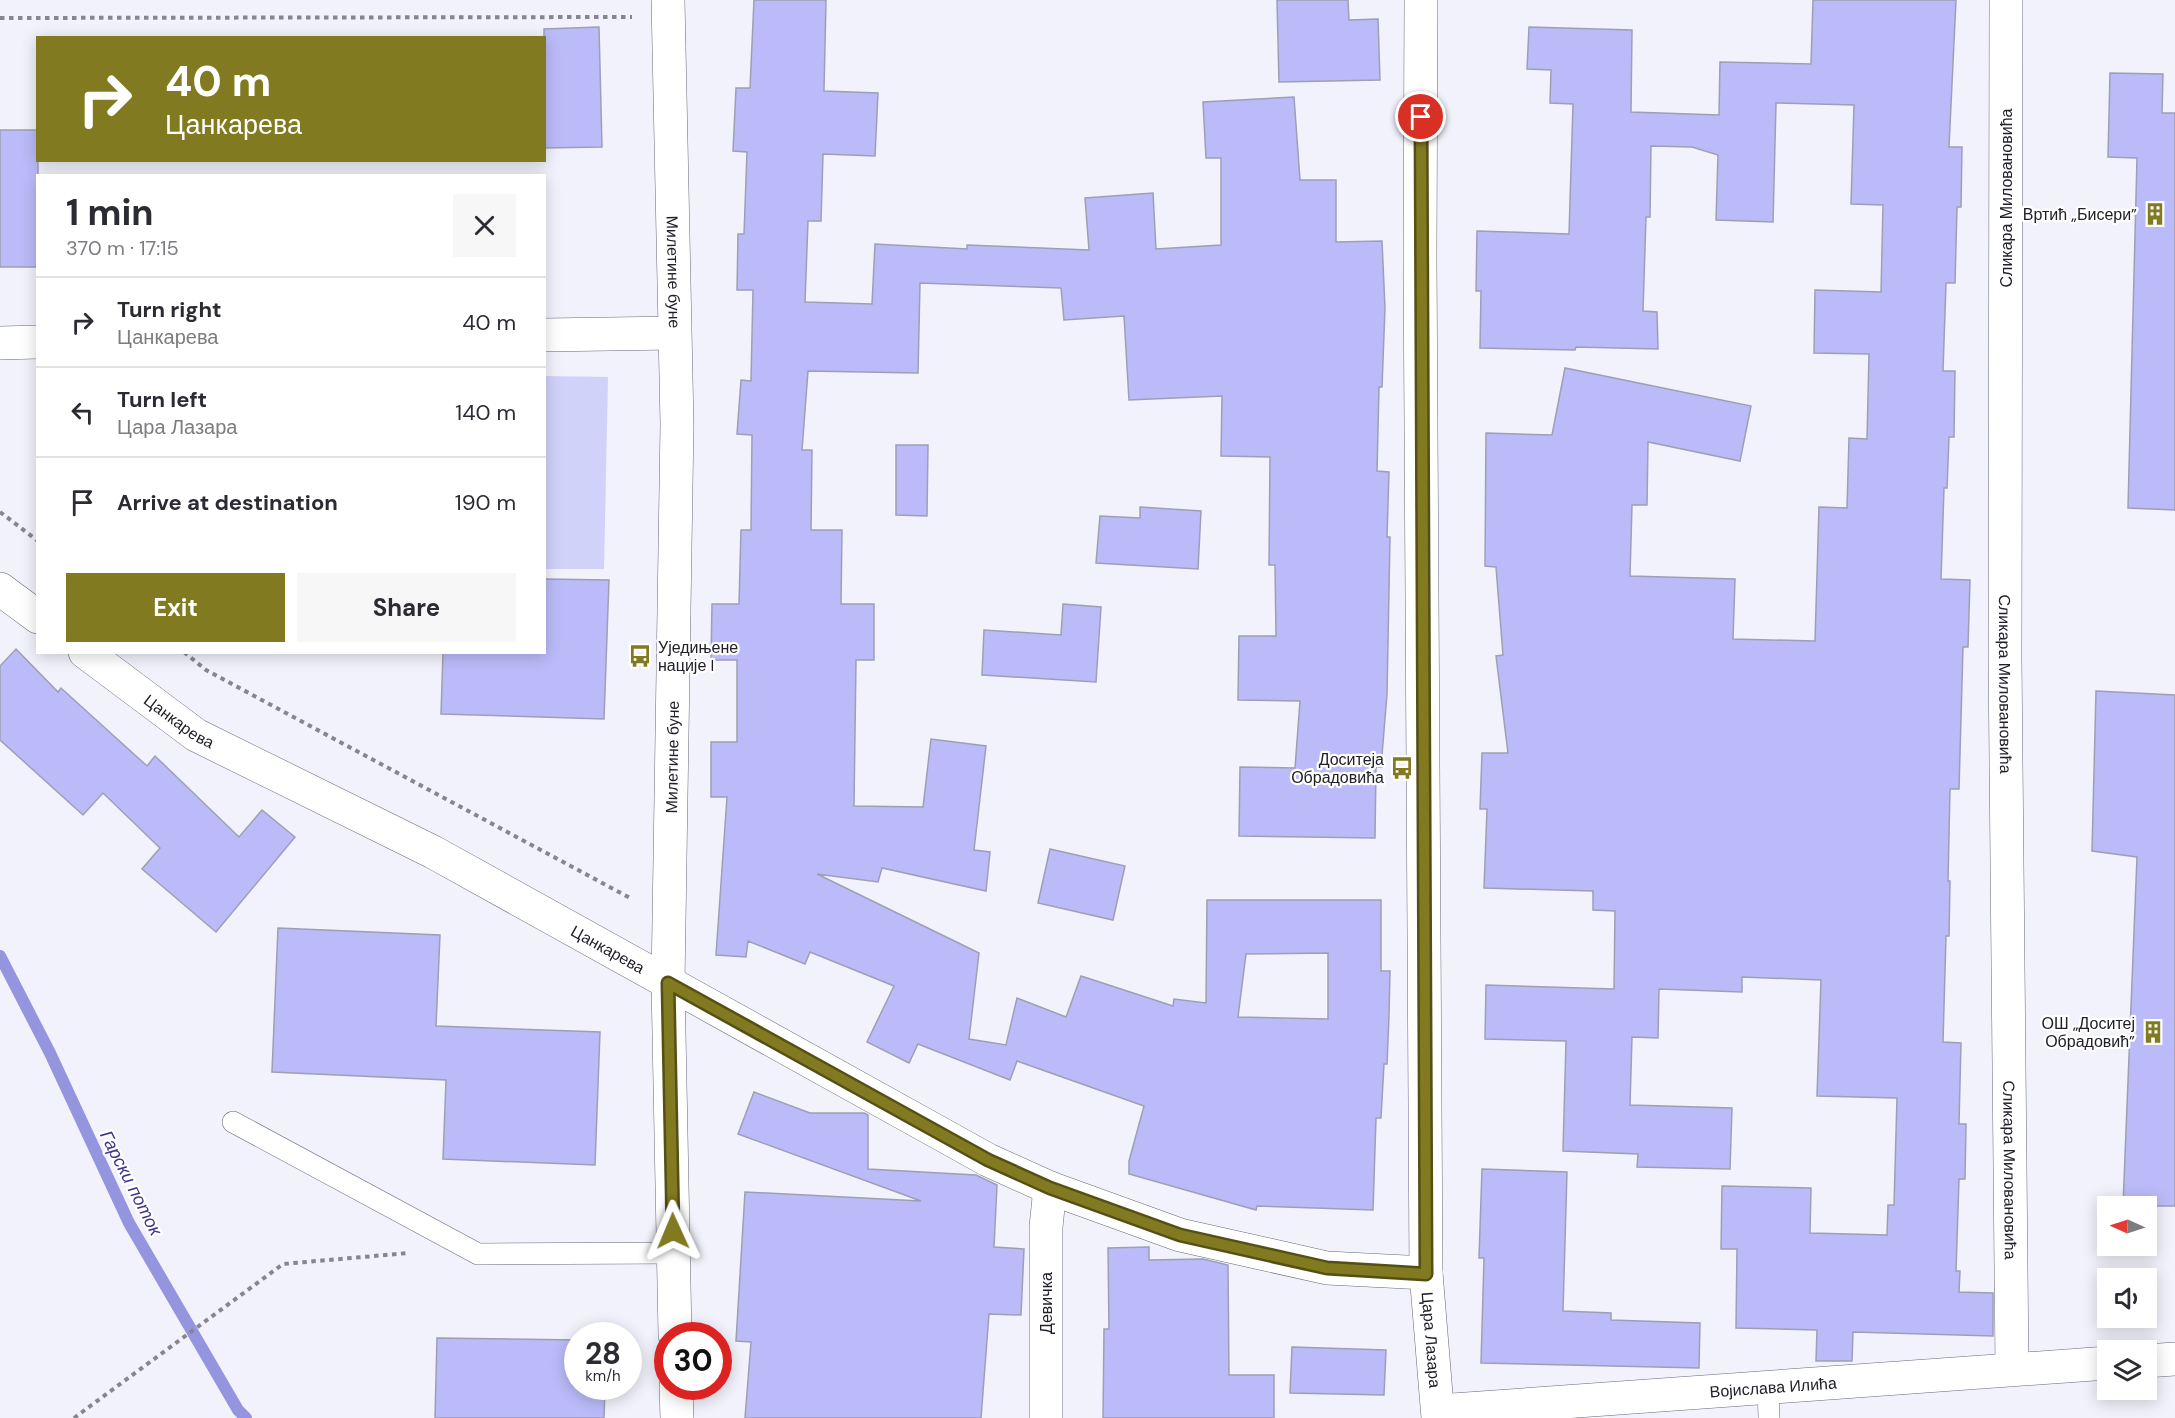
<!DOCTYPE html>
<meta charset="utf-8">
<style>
:root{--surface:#fff;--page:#f7f7f7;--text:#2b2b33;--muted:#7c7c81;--line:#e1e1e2;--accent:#827a20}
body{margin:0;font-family:"DM Sans",sans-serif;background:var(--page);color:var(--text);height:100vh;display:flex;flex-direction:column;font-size:22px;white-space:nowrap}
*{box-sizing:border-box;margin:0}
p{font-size:20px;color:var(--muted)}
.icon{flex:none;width:33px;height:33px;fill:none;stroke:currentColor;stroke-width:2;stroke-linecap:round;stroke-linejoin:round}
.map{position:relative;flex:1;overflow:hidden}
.sheet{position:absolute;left:36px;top:174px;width:510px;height:480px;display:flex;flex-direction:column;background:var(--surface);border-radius:0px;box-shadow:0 3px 15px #0003}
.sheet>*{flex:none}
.banner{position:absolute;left:36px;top:36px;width:510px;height:126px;border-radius:0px;box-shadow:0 3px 15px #0003;background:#827a20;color:#fff;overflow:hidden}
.needle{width:39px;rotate:273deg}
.controls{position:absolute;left:2097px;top:1196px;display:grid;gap:12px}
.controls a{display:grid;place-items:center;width:60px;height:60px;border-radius:0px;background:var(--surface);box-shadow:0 3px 15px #0003;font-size:30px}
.speed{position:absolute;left:564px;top:1322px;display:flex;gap:12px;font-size:30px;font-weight:700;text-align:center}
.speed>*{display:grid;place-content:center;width:78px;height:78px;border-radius:50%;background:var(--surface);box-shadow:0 3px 15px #0003;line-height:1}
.speed small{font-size:15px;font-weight:400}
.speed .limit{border:9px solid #d22;background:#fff;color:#111}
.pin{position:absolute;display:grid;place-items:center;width:51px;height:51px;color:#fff;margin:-26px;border:3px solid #fff;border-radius:50%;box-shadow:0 2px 6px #0007}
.me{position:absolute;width:66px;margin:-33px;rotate:359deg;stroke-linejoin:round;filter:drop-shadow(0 0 4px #0008)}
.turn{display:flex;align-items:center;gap:21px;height:126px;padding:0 30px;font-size:27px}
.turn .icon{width:78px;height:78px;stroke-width:2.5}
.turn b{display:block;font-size:42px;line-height:51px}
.round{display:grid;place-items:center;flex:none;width:63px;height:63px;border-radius:0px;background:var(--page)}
.summary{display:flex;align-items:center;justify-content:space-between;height:102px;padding:0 30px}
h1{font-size:36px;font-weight:700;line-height:45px}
.button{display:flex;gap:12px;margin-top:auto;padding:12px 30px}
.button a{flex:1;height:69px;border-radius:0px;background:var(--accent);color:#fff;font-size:24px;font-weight:700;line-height:69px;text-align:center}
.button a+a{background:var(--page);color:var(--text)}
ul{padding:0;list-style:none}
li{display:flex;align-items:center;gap:18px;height:90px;padding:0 30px;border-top:2px solid var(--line)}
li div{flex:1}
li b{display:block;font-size:22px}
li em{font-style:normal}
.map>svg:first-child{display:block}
.green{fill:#d1d2fa}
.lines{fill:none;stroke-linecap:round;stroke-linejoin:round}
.stream{stroke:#9594de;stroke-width:12}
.building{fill:#bbbbf9;stroke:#9e9fb5;stroke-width:1.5;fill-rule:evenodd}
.service-casing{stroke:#68697d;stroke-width:22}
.minor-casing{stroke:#68697d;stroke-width:34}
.tertiary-casing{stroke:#68697d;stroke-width:34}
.secondary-casing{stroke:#68697d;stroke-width:34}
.path{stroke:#85868f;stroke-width:4;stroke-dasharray:4.5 4.5;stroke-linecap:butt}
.service{stroke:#fff;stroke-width:21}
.minor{stroke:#fff;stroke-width:33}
.tertiary{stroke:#fff;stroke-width:33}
.secondary{stroke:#fff;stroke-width:33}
.route-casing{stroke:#544f15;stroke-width:15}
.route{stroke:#827a20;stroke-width:10}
.labels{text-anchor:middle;stroke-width:4.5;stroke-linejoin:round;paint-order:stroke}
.street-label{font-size:16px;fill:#202029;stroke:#fff}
.poi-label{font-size:16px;fill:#202029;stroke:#fff;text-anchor:end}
.water-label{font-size:18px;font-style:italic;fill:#41358b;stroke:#fff}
</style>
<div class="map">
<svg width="2175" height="1418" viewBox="0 0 2175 1418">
<rect width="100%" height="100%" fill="#f1f2fb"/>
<path class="green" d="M 545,376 L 608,377 L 604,569 L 545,569 Z"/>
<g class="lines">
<path class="stream" d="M 0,956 L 50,1053 L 129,1223 L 238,1410 L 246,1418"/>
</g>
<g class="building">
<path d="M 754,0 L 826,0 L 824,91 L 878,93 L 875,156 L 823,154 L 821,221 L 808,221 L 805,302 L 872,304 L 875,244 L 967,249 L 967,245 L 1089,250 L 1085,198 L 1153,193 L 1156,249 L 1221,245 L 1221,158 L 1206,158 L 1203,102 L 1294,97 L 1300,180 L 1336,180 L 1336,242 L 1382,241 L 1385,308 L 1382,387 L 1379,387 L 1377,471 L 1389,472 L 1387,537 L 1390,537 L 1387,694 L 1381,767 L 1376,767 L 1375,838 L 1239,836 L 1240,767 L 1295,768 L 1300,701 L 1238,700 L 1239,636 L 1276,636 L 1275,565 L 1269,565 L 1270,457 L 1221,456 L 1222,396 L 1129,400 L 1124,316 L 1064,320 L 1061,288 L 920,283 L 918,373 L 808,371 L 802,450 L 812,450 L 811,530 L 842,530 L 841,604 L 874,604 L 874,660 L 856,660 L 854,806 L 923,807 L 931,739 L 986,746 L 974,850 L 990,852 L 986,891 L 882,868 L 878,882 L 817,874 L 979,953 L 969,1039 L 1006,1045 L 1017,998 L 1066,1017 L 1081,976 L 1173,1006 L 1174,999 L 1206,1003 L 1207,900 L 1381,900 L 1381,971 L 1390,971 L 1389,1016 L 1387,1064 L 1384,1064 L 1381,1118 L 1376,1118 L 1373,1210 L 1257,1206 L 1256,1210 L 1129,1174 L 1129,1161 L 1144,1106 L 1017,1061 L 1010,1080 L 918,1044 L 909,1063 L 867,1042 L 894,986 L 810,952 L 805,964 L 748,941 L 746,957 L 716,955 L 727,797 L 711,797 L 711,742 L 737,742 L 737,660 L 711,660 L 712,604 L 739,604 L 741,530 L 751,530 L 752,435 L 737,434 L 741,380 L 751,381 L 753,290 L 737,290 L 738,234 L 744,234 L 747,152 L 733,151 L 736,88 L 750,88 ZM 1328,953 L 1328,1019 L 1238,1017 L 1246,954 Z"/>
<path d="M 1277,0 L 1348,0 L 1349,20 L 1378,19 L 1380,80 L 1279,82 Z"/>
<path d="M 1813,0 L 1956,0 L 1949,147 L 1962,147 L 1961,207 L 1957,207 L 1955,283 L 1946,283 L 1943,371 L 1955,371 L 1954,437 L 1949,437 L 1947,488 L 1944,488 L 1941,579 L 1970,580 L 1968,647 L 1963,647 L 1959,789 L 1950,789 L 1948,881 L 1950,881 L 1949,936 L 1946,936 L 1943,1042 L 1961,1043 L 1959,1124 L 1966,1124 L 1965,1179 L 1959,1179 L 1956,1271 L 1960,1271 L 1959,1292 L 1993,1293 L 1993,1336 L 1853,1332 L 1852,1361 L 1816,1361 L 1817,1330 L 1736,1328 L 1737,1249 L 1721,1249 L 1722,1186 L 1811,1188 L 1810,1233 L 1887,1235 L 1888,1205 L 1894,1205 L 1897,1098 L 1817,1096 L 1821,980 L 1742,977 L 1742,992 L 1659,989 L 1658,1038 L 1632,1037 L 1630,1105 L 1732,1108 L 1730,1169 L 1637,1167 L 1638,1154 L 1563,1151 L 1566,1041 L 1485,1039 L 1486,985 L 1614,989 L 1615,911 L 1593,910 L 1593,891 L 1484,888 L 1487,809 L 1480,809 L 1482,753 L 1508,753 L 1496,656 L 1503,655 L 1496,567 L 1485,566 L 1486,433 L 1552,435 L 1565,368 L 1751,406 L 1740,461 L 1648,442 L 1647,505 L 1632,505 L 1630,576 L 1735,579 L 1733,639 L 1815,641 L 1819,507 L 1847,508 L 1849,438 L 1867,439 L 1869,354 L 1814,353 L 1815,290 L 1881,292 L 1883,205 L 1851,204 L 1854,105 L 1776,103 L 1773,222 L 1716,220 L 1718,155 L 1692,147 L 1651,146 L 1650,217 L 1646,217 L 1643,311 L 1657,312 L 1658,349 L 1576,347 L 1575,350 L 1480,348 L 1481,291 L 1476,291 L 1477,231 L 1569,234 L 1573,104 L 1550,103 L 1551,70 L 1527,69 L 1529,27 L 1632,30 L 1631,112 L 1719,115 L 1720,62 L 1811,64 Z"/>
<path d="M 599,27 L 602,147 L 544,148 L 544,29 Z"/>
<path d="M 2110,73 L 2163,74 L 2162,113 L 2175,113 L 2175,510 L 2128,508 L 2137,158 L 2108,157 Z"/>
<rect x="0" y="130" width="38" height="137"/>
<path d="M 896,445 L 928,445 L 927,516 L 896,515 Z"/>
<path d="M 1140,507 L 1201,511 L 1198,569 L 1096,563 L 1100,516 L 1140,518 Z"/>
<path d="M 544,579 L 609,580 L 604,719 L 441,714 L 443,652 L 544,652 Z"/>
<path d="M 1063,604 L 1101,607 L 1096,682 L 982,675 L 984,630 L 1061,635 Z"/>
<path d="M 16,649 L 58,692 L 61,688 L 147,766 L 155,756 L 239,837 L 262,810 L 295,837 L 216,932 L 142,869 L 160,848 L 103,793 L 83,815 L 0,740 L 0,666 Z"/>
<path d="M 2096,691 L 2175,695 L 2175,1206 L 2123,1206 L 2137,857 L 2092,851 Z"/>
<path d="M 1050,849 L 1125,866 L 1113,920 L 1038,903 Z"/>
<path d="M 278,928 L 440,935 L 436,1026 L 600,1032 L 595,1165 L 443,1159 L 446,1080 L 272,1072 Z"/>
<path d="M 754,1092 L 810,1113 L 864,1113 L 868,1115 L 868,1169 L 976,1175 L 997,1185 L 994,1247 L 1024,1249 L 1021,1315 L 989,1314 L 981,1418 L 745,1418 L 751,1342 L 736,1341 L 745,1192 L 921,1201 L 738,1134 Z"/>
<path d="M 1482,1169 L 1567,1172 L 1563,1311 L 1611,1313 L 1611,1320 L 1700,1323 L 1699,1368 L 1481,1363 L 1484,1258 L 1479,1258 Z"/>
<path d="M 1149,1247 L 1149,1260 L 1203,1259 L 1228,1265 L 1229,1375 L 1274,1375 L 1274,1418 L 1103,1418 L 1104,1329 L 1109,1329 L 1108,1248 Z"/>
<path d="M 437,1338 L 578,1340 L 578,1386 L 605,1386 L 604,1418 L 435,1418 Z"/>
<path d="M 1292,1347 L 1386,1350 L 1384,1395 L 1290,1393 Z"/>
</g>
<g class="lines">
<g class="service-casing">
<g id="service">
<path d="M 233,1122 L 478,1254 L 674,1253"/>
<path d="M 1768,1386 L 1769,1418"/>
</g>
</g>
<g class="minor-casing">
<g id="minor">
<path id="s1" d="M 668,0 L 677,424 L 668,983 L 675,1335"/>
<path id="s2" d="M 2006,0 L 2005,659 L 2012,1368"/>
<path d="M 544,335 L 674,333"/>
<path d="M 0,343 L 38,342"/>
<path d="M 0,589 L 38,617"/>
<path id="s3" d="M 85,652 L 196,735 L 433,852 L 988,1160 L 1050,1188 L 1180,1235 L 1327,1268 L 1426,1273"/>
<path d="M 676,1386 L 677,1418"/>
<path d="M 1046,1418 L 1046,1227 L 1050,1188"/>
</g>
</g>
<g class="tertiary-casing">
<g id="tertiary">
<path d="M 2146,1361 L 2175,1359"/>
<path id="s4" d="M 1438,1411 L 2108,1363"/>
</g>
</g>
<g class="secondary-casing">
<g id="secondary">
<path id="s5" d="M 1421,0 L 1420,257 L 1426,1273 L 1438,1418"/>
</g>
</g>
<g class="path">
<path d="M 0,18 L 632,17"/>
<path d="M 0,512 L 38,541"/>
<path d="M 184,652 L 206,670 L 632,899"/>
<path d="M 74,1418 L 283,1264 L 408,1253"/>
</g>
<use href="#service" class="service"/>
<use href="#minor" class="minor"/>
<use href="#tertiary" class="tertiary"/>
<use href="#secondary" class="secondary"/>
</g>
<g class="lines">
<g class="route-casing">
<path id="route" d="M 673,1231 L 668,983 L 988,1160 L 1050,1188 L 1180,1235 L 1327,1268 L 1426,1274 L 1421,117"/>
</g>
<use href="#route" class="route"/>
</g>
<defs>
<g id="building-bare" transform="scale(1.8)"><path d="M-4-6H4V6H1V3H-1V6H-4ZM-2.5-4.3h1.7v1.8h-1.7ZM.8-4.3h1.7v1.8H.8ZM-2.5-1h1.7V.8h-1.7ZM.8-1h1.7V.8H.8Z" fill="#827a20" stroke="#fff" stroke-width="2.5" paint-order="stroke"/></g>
<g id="bus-bare" transform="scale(1.8)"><path d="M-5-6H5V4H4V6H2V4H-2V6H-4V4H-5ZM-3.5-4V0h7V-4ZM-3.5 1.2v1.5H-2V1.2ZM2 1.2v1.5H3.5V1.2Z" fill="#827a20" stroke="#fff" stroke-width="2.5" paint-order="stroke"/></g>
</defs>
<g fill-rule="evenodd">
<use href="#building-bare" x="2155" y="214"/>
<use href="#bus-bare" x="640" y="656"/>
<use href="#bus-bare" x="1402" y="768"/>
<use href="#building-bare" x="2153" y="1032"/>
</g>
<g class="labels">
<g class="street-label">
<text transform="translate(2006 198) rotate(-90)" y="6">Сликара Миловановића</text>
<text dy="6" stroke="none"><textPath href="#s1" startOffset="272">Милетине буне</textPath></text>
<text dy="6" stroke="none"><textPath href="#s2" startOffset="684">Сликара Миловановића</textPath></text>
<text dy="6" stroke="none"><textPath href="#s3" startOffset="117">Цанкарева</textPath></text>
<text transform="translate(672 757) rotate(-89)" y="6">Милетине буне</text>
<text dy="6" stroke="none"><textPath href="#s3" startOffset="603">Цанкарева</textPath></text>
<text dy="6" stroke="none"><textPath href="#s2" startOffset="1170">Сликара Миловановића</textPath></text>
<text transform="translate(1046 1303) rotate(-90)" y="6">Девичка</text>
<text dy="6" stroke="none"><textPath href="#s5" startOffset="1340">Цара Лазара</textPath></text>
<text dy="6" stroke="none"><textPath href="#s4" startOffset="336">Војислава Илића</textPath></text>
</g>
<g class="poi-label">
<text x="2137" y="220">Вртић „Бисери”</text>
<text x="658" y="653" text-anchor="start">Уједињене<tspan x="658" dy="18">нације I</tspan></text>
<text x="1384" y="765">Доситеја<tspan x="1384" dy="18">Обрадовића</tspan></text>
<text x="2135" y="1029">ОШ „Доситеј<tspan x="2135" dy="18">Обрадовић”</tspan></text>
</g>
<g class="water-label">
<text transform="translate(131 1183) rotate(63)" y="6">Гарски поток</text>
</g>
</g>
</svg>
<div class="controls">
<a><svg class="needle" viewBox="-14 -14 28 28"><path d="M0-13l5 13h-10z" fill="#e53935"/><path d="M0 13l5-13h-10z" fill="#7c7c81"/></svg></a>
<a><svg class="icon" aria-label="sound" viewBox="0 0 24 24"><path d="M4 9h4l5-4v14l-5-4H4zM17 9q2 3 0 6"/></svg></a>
<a><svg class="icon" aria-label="layers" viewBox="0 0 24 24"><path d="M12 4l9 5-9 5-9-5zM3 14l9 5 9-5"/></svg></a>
</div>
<div class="speed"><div>28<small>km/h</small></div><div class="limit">30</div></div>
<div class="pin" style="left:1421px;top:117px;background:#d93025"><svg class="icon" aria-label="arrive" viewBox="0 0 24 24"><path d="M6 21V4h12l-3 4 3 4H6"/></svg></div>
<svg class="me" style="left:673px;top:1231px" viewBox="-20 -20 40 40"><path d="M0-17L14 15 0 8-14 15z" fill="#827a20" stroke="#fff" stroke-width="4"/></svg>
<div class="banner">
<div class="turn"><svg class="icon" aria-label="right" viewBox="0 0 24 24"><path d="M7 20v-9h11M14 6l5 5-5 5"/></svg><div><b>40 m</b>Цанкарева</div></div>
</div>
<section class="sheet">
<div class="summary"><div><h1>1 min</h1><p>370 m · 17:15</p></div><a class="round"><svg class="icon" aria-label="close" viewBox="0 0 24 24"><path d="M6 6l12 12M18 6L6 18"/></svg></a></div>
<ul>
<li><svg class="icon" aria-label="right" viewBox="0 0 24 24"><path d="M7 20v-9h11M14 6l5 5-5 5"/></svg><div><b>Turn right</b><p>Цанкарева</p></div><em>40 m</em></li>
<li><svg class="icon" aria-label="left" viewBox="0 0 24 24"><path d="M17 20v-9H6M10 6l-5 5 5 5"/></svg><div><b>Turn left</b><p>Цара Лазара</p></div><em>140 m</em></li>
<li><svg class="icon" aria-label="arrive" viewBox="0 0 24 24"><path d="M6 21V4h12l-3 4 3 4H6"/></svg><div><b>Arrive at destination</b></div><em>190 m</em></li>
</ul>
<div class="button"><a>Exit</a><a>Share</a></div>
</section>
</div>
